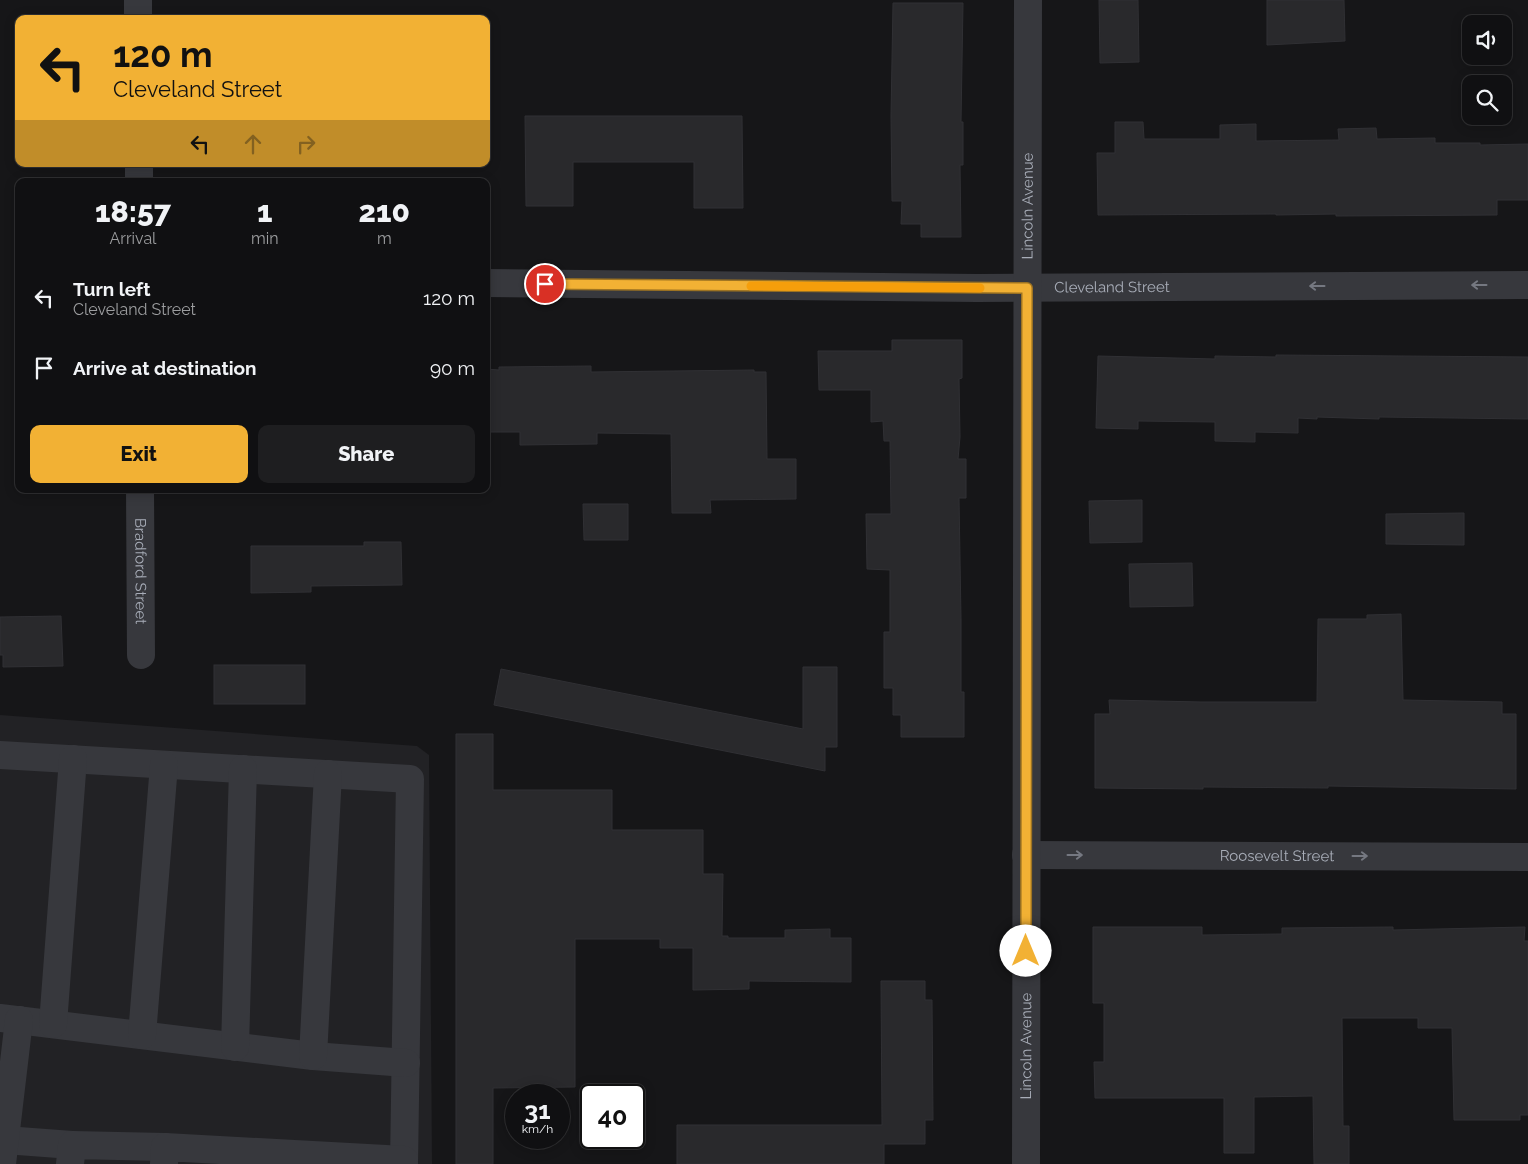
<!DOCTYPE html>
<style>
:root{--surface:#101012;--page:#1e1e20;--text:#f1f3f6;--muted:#9c9d9f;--line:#303032;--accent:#f2b134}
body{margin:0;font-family:Raleway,sans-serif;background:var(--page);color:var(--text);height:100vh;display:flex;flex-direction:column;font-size:19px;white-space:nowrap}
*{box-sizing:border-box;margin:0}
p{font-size:16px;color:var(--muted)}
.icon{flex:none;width:28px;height:28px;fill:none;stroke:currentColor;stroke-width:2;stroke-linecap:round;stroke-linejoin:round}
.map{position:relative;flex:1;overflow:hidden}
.details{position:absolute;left:15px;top:178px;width:475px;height:315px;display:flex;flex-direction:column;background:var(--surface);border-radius:10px;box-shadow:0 2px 12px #0003,0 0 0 1px var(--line)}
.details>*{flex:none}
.top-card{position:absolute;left:15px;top:15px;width:475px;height:152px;border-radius:10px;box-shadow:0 2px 12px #0003,0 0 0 1px var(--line);background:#f2b134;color:#111;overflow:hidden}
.controls{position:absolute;left:1462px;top:15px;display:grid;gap:10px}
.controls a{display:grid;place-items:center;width:50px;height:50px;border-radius:10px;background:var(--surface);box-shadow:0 2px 12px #0003,0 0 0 1px var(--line);font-size:25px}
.speed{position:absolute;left:505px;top:1084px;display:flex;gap:10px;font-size:25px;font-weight:700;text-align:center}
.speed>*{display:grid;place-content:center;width:65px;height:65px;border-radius:50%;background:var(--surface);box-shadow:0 2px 12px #0003,0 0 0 1px var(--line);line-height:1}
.speed small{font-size:12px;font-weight:400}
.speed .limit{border:2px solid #111;border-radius:8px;background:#fff;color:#111}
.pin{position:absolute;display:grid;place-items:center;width:42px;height:42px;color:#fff;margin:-21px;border:2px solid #fff;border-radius:50%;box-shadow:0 1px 5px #0007}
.me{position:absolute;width:55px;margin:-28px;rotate:0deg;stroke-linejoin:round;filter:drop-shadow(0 0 4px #0008)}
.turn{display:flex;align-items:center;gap:18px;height:105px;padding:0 15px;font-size:22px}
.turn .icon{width:65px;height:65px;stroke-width:2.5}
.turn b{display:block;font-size:35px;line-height:42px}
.lanes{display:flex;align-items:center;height:48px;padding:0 15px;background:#0003;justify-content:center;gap:25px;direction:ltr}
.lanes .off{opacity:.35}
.eta{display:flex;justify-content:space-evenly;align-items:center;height:85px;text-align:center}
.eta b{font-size:30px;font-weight:800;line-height:35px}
.button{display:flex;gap:10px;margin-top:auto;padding:10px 15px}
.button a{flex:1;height:58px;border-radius:10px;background:var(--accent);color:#111;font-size:20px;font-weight:800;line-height:58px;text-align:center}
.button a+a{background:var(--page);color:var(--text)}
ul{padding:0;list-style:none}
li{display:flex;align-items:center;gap:15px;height:70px;padding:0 15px}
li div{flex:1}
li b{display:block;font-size:19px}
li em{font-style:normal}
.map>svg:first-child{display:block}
.built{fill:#222225}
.building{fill:#29292c;stroke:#303034}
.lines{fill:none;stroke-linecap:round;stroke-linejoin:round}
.minor{stroke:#37383d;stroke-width:28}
.oneway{stroke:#757881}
.route-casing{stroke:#9d7322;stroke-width:12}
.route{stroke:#f2b134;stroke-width:9}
.slow{stroke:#f59e0b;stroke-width:9}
.labels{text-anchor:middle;stroke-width:5;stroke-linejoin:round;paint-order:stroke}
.street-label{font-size:15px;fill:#a8adb8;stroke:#111113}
</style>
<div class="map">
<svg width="1528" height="1164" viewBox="0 0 1528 1164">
<rect width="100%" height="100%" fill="#161618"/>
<path class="built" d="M 0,715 L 417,746 L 429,755 L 432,1164 L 0,1164 Z"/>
<g class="building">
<path d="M 1099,0 L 1138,0 L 1139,62 L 1100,63 Z"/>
<path d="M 1267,0 L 1344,0 L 1345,41 L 1267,45 Z"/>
<path d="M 893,3 L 963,3 L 961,122 L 963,122 L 963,165 L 960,165 L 961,237 L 921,237 L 921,224 L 901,224 L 902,201 L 892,201 L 891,116 Z"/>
<path d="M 525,116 L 742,116 L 743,208 L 694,208 L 694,162 L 573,162 L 573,206 L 526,206 Z"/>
<path d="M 1115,122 L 1143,122 L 1144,139 L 1220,139 L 1220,125 L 1256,124 L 1256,141 L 1339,140 L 1338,129 L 1376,128 L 1377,139 L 1435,138 L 1435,143 L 1480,143 L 1480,145 L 1528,144 L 1528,200 L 1497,200 L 1497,215 L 1336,216 L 1336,214 L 1276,215 L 1276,214 L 1098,215 L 1097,153 L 1115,153 Z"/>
<path d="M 892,340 L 962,340 L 962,378 L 959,379 L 960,437 L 958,459 L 966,459 L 966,498 L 959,498 L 961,619 L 961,692 L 964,692 L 964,737 L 901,737 L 901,715 L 893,715 L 893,688 L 884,688 L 884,632 L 890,632 L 890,570 L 867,569 L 866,514 L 891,514 L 890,441 L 884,441 L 883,421 L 871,422 L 871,390 L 819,390 L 818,351 L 892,351 Z"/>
<path d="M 1276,355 L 1528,357 L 1528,419 L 1379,417 L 1379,419 L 1317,417 L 1317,419 L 1298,418 L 1298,433 L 1255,432 L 1255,442 L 1215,441 L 1215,422 L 1138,421 L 1138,429 L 1096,428 L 1098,356 L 1215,359 L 1215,356 L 1276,357 Z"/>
<path d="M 591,366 L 591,372 L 754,370 L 754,372 L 766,372 L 767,459 L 796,459 L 796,499 L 710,500 L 711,513 L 672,513 L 671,434 L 597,433 L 597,444 L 520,445 L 520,432 L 486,432 L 486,369 L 499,370 L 499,367 Z"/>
<path d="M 1142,500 L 1142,542 L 1090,543 L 1089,501 Z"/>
<path d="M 583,504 L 628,504 L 628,540 L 584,540 Z"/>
<path d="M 1464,513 L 1464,545 L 1386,544 L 1386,514 Z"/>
<path d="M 364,542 L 401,542 L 402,585 L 311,586 L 311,592 L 251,593 L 251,546 L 364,546 Z"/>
<path d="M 1192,563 L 1193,606 L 1130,607 L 1129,564 Z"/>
<path d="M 1401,614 L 1403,700 L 1502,702 L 1502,714 L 1516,714 L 1516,789 L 1328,786 L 1328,788 L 1203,787 L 1203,789 L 1095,788 L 1095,714 L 1110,714 L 1109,700 L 1202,702 L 1317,702 L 1318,619 L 1367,619 L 1367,615 Z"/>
<path d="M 61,616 L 63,666 L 3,667 L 3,655 L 0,655 L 0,617 Z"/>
<rect x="214" y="665" width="91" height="39"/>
<path d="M 803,667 L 837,667 L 837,747 L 825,747 L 825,771 L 494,705 L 501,669 L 803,729 Z"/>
<path d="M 456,734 L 493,734 L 493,790 L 612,790 L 612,830 L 703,830 L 703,874 L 723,874 L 722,936 L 728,936 L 728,938 L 785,938 L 785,930 L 830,929 L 830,938 L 851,938 L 851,982 L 749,981 L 749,989 L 693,990 L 693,948 L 660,948 L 660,939 L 575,939 L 575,1087 L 493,1088 L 493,1164 L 456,1164 Z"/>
<path d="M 1093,927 L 1202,927 L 1202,935 L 1282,934 L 1282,928 L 1393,927 L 1393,930 L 1525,927 L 1524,941 L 1528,941 L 1528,1115 L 1520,1115 L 1520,1120 L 1454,1120 L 1452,1028 L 1418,1028 L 1418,1018 L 1342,1018 L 1343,1126 L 1349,1126 L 1349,1164 L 1314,1164 L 1313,1096 L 1254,1097 L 1254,1153 L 1224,1153 L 1224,1098 L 1095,1098 L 1094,1062 L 1104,1062 L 1104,1003 L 1093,1003 Z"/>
<path d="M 881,981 L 925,981 L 925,1000 L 932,1000 L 933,1120 L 925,1120 L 925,1144 L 884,1144 L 884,1164 L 677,1164 L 677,1125 L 882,1125 Z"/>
</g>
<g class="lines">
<g class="minor">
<path d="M 138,0 L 138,19"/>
<path d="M 139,164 L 139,181"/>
<path id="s1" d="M 486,283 L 977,288 L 1528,285"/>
<path id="s2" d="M 140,489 L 141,655"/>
<path d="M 0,755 L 410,779 L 404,1164"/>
<path id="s3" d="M 1026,855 L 1528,857"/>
<path d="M 0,1018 L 313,1056 L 406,1063"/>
<path d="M 53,1024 L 73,759"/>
<path d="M 142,1035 L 164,765"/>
<path d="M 235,1047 L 243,769"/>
<path d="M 313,1056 L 328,774"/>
<path d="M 5,1140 L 72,1145"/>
<path d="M 2,1164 L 19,1020"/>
<path d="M 70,1164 L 72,1145 L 165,1147"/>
<path d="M 164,1164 L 165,1147 L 404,1160"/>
<path id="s4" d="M 1026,1164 L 1028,0"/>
</g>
</g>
<defs><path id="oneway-shaft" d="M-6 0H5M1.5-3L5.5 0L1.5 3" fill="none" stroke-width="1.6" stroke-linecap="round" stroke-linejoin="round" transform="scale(1.25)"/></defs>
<g class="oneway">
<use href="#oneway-shaft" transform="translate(1479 285) rotate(180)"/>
<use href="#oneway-shaft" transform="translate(1317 286) rotate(180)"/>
<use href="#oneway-shaft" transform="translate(1075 855)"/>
<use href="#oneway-shaft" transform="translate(1360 856)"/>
</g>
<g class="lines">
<g class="route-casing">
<path id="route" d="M 545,284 L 1027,288 L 1026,951"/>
</g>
<use href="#route" class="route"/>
<path class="slow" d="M 751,286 L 980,288"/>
</g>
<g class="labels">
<g class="street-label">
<text dy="5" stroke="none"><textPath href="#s4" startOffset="958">Lincoln Avenue</textPath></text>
<text dy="5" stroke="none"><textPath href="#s1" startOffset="626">Cleveland Street</textPath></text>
<text dy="5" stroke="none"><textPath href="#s2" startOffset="82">Bradford Street</textPath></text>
<text dy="5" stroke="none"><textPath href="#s3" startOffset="251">Roosevelt Street</textPath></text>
<text dy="5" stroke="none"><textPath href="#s4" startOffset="118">Lincoln Avenue</textPath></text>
</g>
</g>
</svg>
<div class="controls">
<a><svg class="icon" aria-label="sound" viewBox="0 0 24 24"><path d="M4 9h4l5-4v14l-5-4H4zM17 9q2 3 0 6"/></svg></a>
<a><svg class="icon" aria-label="search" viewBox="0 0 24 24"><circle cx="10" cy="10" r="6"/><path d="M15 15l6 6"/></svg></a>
</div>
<div class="speed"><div>31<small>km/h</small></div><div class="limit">40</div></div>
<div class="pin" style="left:545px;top:284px;background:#d93025"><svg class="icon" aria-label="arrive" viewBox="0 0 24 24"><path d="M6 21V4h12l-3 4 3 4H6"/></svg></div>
<svg class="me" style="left:1026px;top:951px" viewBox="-20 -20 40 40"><circle r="19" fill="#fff"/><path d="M0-13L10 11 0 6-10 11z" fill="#f2b134"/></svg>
<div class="top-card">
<div class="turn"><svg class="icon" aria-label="left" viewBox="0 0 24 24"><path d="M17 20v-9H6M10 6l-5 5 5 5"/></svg><div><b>120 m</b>Cleveland Street</div></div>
<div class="lanes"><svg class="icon" aria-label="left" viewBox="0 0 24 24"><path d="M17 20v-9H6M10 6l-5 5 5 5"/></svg><svg class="icon off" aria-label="ahead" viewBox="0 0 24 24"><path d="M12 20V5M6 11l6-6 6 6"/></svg><svg class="icon off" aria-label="right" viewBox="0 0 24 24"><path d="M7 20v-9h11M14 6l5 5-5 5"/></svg></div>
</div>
<section class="details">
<div class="eta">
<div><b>18:57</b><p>Arrival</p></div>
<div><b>1</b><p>min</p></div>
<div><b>210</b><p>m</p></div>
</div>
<ul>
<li><svg class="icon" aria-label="left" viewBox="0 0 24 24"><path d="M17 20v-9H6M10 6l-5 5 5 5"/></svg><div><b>Turn left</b><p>Cleveland Street</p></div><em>120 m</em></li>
<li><svg class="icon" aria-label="arrive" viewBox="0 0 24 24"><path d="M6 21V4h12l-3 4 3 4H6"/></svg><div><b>Arrive at destination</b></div><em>90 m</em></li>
</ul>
<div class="button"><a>Exit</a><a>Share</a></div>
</section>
</div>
